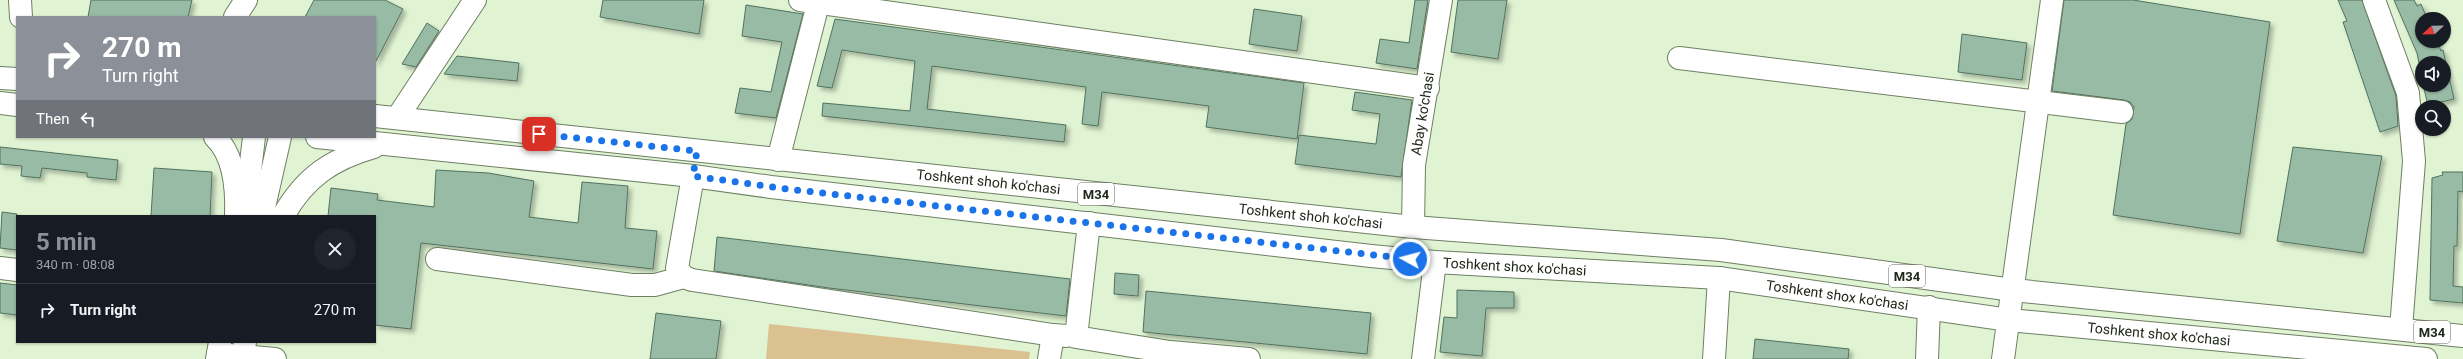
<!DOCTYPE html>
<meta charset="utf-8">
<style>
:root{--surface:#171b24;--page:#20242c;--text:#f1f3f6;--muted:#9ea1a6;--line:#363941;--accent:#8c9099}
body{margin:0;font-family:Roboto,sans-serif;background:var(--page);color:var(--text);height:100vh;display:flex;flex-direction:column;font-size:15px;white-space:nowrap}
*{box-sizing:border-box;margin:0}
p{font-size:13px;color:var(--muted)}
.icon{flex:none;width:22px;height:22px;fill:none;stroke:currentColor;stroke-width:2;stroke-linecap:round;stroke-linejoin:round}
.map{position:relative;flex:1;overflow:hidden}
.sheet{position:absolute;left:16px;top:215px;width:360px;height:128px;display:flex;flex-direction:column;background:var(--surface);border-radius:0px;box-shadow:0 1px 3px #0004}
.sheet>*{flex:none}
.hud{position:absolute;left:16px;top:16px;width:360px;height:122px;border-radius:0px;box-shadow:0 1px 3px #0004;background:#8c9099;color:#fff;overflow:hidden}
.needle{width:26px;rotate:248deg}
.buttons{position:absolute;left:2415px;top:12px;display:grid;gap:8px}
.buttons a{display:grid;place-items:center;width:36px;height:36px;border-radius:50%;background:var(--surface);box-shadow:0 1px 3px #0004;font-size:20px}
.pin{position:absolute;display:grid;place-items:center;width:34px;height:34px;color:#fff;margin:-17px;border-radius:8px;box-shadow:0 2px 6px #0006}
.me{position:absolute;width:44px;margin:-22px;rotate:277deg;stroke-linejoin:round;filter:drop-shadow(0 0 3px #0008)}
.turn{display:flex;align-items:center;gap:14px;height:84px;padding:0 20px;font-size:18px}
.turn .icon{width:52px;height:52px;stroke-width:2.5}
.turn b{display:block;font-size:28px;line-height:34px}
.then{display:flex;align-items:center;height:38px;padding:0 20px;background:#0003;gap:8px;font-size:15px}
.round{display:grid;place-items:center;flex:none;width:42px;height:42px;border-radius:21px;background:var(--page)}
.overview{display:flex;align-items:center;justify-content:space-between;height:68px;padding:0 20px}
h1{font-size:24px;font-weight:700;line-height:30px;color:var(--accent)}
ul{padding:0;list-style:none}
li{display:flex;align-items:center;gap:12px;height:52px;padding:0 20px;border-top:1px solid var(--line)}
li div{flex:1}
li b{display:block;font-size:15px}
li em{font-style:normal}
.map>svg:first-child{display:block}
.green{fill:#dbc090}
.building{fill:#98bba5;stroke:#51725e;filter:url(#shadow)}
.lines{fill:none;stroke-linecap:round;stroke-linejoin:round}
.minor-casing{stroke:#6e7f62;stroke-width:24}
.major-casing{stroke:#6e7f62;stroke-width:24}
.minor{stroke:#fff;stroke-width:22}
.major{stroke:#fff;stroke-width:22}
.route{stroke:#1a73e8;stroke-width:7;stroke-dasharray:0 12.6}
.labels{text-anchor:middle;stroke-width:4;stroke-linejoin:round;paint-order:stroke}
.shield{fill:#fff;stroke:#64685f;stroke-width:1}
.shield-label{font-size:13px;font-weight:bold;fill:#21281b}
.street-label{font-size:14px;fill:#21281b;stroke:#fff}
</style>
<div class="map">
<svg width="2463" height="359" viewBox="0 0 2463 359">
<defs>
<filter id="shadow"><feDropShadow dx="3.5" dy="3.5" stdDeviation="2" flood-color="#0004"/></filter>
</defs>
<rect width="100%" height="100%" fill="#e0f4d3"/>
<path class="green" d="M 769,324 L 1030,352 L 1029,359 L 766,359 Z"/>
<g class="building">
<path d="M 91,0 L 192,0 L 188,17 L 88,17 Z"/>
<path d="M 314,0 L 385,0 L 403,9 L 375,63 L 375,17 L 305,17 Z"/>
<path d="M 603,0 L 704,0 L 699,34 L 600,17 Z"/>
<path d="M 1415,0 L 1428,0 L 1417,69 L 1376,63 L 1380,39 L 1409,43 Z"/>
<path d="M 1458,0 L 1507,0 L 1498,59 L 1451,52 Z"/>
<path d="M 2064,0 L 2133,0 L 2270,22 L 2240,234 L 2113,215 L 2126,124 L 2132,119 L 2134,107 L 2130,102 L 2124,100 L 2052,91 Z"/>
<path d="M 2338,0 L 2362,0 L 2396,96 L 2398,126 L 2380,132 L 2343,22 L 2347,21 Z"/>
<path d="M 2394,0 L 2414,0 L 2417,6 L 2421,4 L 2427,19 L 2422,19 L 2422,41 L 2437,41 L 2441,51 L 2443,50 L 2454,99 L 2428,105 L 2423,85 L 2444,85 L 2444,63 L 2422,63 L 2422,78 L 2417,53 Z"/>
<path d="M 746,5 L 803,14 L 776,118 L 735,113 L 740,88 L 771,92 L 782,42 L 742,36 Z"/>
<path d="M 1254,9 L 1302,16 L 1297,51 L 1249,44 Z"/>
<path d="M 835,19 L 1304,83 L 1297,139 L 1206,127 L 1209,106 L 1102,92 L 1098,126 L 1082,124 L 1086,87 L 932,66 L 927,109 L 1066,125 L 1064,142 L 822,116 L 823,103 L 910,111 L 915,61 L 842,50 L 832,88 L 817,86 Z"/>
<path d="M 427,23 L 439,31 L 416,67 L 402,64 Z"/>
<path d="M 1962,34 L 2027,43 L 2022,80 L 1958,72 Z"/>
<path d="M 457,56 L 519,63 L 517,81 L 444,74 Z"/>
<path d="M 1355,92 L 1412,100 L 1401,177 L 1295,164 L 1299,135 L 1376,144 L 1380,114 L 1352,110 Z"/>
<path d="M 0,147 L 118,160 L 116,180 L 87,177 L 87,173 L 42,168 L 40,178 L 21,176 L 22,166 L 0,164 Z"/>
<path d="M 2293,147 L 2382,156 L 2363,253 L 2277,241 Z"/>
<path d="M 154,168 L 212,172 L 210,216 L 151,216 Z"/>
<path d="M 436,170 L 488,173 L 534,181 L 529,217 L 578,223 L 582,182 L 628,186 L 625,228 L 657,231 L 653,269 L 421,243 L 411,329 L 375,325 L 375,216 L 328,216 L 331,188 L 378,194 L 377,200 L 434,207 Z"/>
<path d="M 2442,172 L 2463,172 L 2463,192 L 2458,191 L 2457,246 L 2454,246 L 2453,286 L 2463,287 L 2463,303 L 2430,300 L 2432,178 L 2443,175 Z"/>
<path d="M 2,212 L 17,214 L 17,250 L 0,248 Z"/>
<path d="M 717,237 L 1070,279 L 1066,316 L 829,288 L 714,271 Z"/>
<path d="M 1115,273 L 1139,275 L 1138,296 L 1114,294 Z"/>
<path d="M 0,283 L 17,285 L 17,315 L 0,313 Z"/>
<path d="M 1457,290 L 1514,292 L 1514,308 L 1486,308 L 1482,356 L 1440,352 L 1444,317 L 1457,318 Z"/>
<path d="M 1146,291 L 1371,313 L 1367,354 L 1143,332 Z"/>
<path d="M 656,313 L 721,321 L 716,359 L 650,359 Z"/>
<path d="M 1755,339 L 1849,349 L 1848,359 L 1753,359 Z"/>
</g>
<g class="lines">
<g class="minor-casing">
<g id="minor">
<path d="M 20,0 L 21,17"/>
<path d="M 800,0 L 1428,88"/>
<path d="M 2374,0 L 2408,93 L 2414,161 L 2401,329"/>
<path d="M 235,17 L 246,0"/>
<path d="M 1679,58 L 2122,112"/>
<path d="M 397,118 L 475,0"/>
<path d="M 778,160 L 819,0"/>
<path d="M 693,176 L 677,268 L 684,277 L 692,280 L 1053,335"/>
<path d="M 1089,223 L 1076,337 L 1170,352 L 1249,359"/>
<path id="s1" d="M 1413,227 L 1414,165 L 1441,0"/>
<path d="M 437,259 L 632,285 L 655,285 L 684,277"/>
<path d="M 0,268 L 17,270"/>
<path d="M 218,354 L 275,359"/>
<path d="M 1049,359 L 1053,335 L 1067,336"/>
<path d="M 1423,359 L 1435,262"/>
<path d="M 1714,359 L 1719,278"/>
<path d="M 1927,359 L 1929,307"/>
<path d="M 2003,359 L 2052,0"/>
</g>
</g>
<g class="major-casing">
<g id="major">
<path d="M 0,78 L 17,79"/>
<path d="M 0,103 L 17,105"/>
<path id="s2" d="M 375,116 L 1413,227 L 1721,250 L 2013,290 L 2463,336"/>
<path d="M 215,137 C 235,156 237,190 236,216"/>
<path id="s3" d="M 317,137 L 693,176 L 771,187 L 1371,256 L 1435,262 L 1719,278 L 2009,320 L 2426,359"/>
<path d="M 246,205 L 254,137"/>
<path d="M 262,216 L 280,137"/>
<path d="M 283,216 C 305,177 332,159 374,147"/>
<path d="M 217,359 L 220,342"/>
<path d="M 242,359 L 245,342"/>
</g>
</g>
<use href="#minor" class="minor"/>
<use href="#major" class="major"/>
</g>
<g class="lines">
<path class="route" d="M 539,134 L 697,151 L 693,176 L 787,189 L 1410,259"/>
</g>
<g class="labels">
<g class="shield">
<rect x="1078" y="183" width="36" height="22" rx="3"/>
<rect x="1889" y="265" width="36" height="22" rx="3"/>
<rect x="2414" y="321" width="36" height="22" rx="3"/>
</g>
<g class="shield-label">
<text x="1096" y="199">M34</text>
<text x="1907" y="281">M34</text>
<text x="2432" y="337">M34</text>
</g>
<g class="street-label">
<text dy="5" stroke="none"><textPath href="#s1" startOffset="114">Abay ko'chasi</textPath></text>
<text dy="5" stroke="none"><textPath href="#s2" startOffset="617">Toshkent shoh ko'chasi</textPath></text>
<text dy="5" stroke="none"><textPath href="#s2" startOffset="941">Toshkent shoh ko'chasi</textPath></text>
<text dy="5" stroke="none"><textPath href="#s3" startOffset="1205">Toshkent shox ko'chasi</textPath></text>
<text dy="5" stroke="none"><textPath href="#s3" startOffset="1529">Toshkent shox ko'chasi</textPath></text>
<text dy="5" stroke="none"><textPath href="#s3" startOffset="1853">Toshkent shox ko'chasi</textPath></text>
</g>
</g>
</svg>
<div class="buttons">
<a><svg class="needle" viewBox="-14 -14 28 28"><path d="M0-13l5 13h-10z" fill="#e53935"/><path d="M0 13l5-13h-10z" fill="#9ea1a6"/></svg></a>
<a><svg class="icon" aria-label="sound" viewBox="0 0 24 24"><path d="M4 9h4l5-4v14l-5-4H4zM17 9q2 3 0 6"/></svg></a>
<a><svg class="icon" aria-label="search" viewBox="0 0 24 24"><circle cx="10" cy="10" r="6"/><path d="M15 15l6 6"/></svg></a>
</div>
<div class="pin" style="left:539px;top:134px;background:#d93025"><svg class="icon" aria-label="arrive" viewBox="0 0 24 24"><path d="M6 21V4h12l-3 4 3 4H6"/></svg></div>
<svg class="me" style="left:1410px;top:259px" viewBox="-20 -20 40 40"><circle r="17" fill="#1a73e8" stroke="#fff" stroke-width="3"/><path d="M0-11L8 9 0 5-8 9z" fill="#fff"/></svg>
<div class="hud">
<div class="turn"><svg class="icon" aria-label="right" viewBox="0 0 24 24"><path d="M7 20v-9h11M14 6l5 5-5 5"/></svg><div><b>270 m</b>Turn right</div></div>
<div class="then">Then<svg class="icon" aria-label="left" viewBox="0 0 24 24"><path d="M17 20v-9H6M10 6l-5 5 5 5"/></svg></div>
</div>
<section class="sheet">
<div class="overview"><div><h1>5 min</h1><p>340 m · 08:08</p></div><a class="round"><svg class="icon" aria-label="close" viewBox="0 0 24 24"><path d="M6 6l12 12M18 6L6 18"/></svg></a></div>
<ul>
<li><svg class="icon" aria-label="right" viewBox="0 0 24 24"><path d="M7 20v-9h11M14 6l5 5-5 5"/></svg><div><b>Turn right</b></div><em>270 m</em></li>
</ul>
</section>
</div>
